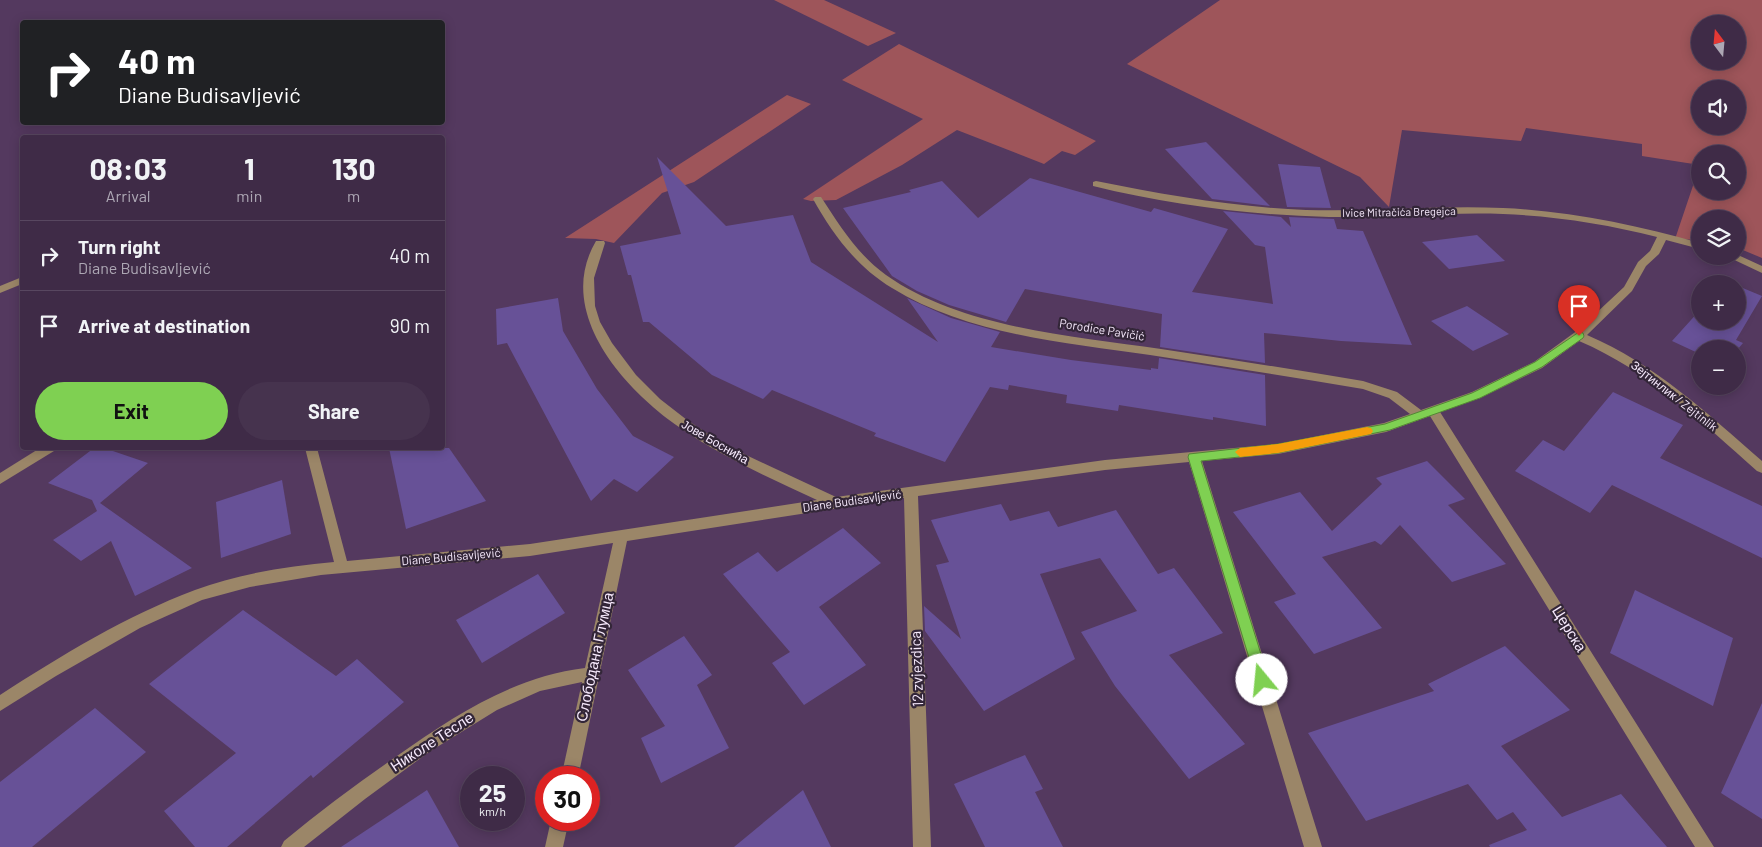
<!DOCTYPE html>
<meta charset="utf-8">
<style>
:root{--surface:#3f2b47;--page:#46334e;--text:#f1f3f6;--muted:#ada7b4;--line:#584760;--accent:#7fd052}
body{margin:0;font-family:Barlow,sans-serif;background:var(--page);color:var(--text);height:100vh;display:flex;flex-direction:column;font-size:19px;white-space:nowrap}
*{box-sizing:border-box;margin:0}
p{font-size:16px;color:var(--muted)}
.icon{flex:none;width:28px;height:28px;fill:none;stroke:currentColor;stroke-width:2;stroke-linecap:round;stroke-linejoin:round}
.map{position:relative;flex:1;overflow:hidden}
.side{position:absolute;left:20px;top:135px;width:425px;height:315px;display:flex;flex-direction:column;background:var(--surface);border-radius:5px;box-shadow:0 2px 12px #0003,0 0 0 1px var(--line)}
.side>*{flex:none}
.guide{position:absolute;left:20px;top:20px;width:425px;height:105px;border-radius:5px;box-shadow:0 2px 12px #0003,0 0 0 1px var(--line);background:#202124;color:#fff;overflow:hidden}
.needle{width:32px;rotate:344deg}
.fabs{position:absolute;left:1691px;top:15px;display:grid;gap:10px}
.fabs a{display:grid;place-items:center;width:55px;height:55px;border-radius:50%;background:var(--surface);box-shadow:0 2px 12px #0003,0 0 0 1px var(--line);font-size:25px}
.speed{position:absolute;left:460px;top:766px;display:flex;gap:10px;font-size:25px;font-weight:700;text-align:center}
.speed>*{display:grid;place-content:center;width:65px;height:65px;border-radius:50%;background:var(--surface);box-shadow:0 2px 12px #0003,0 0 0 1px var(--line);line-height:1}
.speed small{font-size:12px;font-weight:400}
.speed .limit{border:8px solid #d22;background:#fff;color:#111}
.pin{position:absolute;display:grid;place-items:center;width:42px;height:42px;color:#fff;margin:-51px -21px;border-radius:50% 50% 50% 0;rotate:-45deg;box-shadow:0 0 5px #0007}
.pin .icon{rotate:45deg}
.me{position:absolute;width:55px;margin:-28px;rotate:343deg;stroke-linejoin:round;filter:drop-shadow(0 0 4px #0008)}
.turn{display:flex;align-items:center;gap:18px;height:105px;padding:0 15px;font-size:22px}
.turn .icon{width:65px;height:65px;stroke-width:2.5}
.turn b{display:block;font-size:35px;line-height:42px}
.eta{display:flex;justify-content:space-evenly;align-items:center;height:85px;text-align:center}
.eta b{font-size:30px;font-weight:700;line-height:35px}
.cta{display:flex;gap:10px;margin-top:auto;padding:10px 15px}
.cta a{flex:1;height:58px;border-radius:30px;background:var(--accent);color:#111;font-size:20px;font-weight:700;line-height:58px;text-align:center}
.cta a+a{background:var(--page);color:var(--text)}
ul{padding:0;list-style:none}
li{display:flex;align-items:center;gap:15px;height:70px;padding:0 15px;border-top:1px solid var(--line)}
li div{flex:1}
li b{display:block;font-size:19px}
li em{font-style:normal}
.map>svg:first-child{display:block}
.green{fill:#9e555a;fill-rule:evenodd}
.building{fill:#675197}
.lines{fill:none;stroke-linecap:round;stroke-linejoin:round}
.minor{fill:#9b8668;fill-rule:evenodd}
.route{fill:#7fd052;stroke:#538735}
.slow{fill:#f59e0b}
.labels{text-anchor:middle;stroke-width:4.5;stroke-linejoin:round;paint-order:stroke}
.far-street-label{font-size:11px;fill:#f7eafd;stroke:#332638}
.street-label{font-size:12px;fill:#f7eafd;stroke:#332638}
.near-street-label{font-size:15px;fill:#f7eafd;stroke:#332638}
</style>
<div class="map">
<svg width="1762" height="847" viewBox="0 0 1762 847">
<rect width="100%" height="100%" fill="#54395f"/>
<g class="green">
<path d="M 774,0 L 824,0 L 896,33 L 868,46 Z"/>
<path d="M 1220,0 L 1762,0 L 1762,258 L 1738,248 L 1738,219 L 1700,219 L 1700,240 L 1675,239 L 1700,165 L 1700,191 L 1738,191 L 1738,154 L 1700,154 L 1700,165 L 1642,156 L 1642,144 L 1526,128 L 1521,141 L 1402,130 L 1389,207 L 1360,177 L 1127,64 ZM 1700,24 L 1738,24 L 1738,61 L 1700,61 ZM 1700,89 L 1738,89 L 1738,126 L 1700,126 Z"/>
<path d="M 899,44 L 1096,141 L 1075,155 L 1062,151 L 1044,164 L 957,130 L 902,165 L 836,200 L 811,201 L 803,199 L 923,119 L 842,80 Z"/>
<path d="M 787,95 L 811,104 L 694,182 L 662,193 L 614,243 L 596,239 L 565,238 Z"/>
</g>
<g class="building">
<path d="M 1206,142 L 1270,206 L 1212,199 L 1165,149 Z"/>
<path d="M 657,157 L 726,226 L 793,215 L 811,262 L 938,342 L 907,298 L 951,318 L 1000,332 L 991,347 L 1071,360 L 1151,370 L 1151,368 L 1158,369 L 1159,358 L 1265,375 L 1266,426 L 1213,417 L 1213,420 L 1119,405 L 1118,411 L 1066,403 L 1067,395 L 1009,385 L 1008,390 L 990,387 L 945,462 L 874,436 L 876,433 L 772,390 L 763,399 L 712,375 L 649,322 L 643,322 L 631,275 L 628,275 L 620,246 L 681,234 Z"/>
<path d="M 1278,164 L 1320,167 L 1331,208 L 1287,207 Z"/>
<path d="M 1030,178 L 1151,212 L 1154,208 L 1228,229 L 1192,292 L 1273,304 L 1265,247 L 1255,245 L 1223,211 L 1281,217 L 1291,227 L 1289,217 L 1334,219 L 1337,229 L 1363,231 L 1412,345 L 1341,341 L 1264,333 L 1265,363 L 1160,347 L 1162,314 L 1025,289 L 1006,322 L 949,305 L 917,291 L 892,276 L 843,208 L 911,192 L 909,190 L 942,181 L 978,218 Z"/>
<path d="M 1477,235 L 1505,261 L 1449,269 L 1422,242 Z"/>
<path d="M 1738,286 L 1762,296 L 1736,340 L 1743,343 L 1738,349 L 1700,349 L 1700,354 L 1672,341 L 1700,310 L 1700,321 L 1738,321 Z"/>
<path d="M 558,298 L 563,331 L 597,389 L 633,436 L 674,457 L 637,492 L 614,479 L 591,501 L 507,343 L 497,345 L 496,309 Z"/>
<path d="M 1467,306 L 1509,334 L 1473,351 L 1431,321 Z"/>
<path d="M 1613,392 L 1683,425 L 1660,458 L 1762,506 L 1762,558 L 1612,485 L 1590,513 L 1515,471 L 1543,440 L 1564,451 Z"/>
<path d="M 94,448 L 104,448 L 148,463 L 100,503 L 192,568 L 135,596 L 111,541 L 81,561 L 53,540 L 97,511 L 92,500 L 48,483 Z"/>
<path d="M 389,448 L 449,448 L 486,501 L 406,529 Z"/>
<path d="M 1427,461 L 1465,499 L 1448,505 L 1506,564 L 1452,582 L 1400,525 L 1381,545 L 1375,541 L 1322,557 L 1382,628 L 1314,654 L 1274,602 L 1296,594 L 1233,512 L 1300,492 L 1332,531 L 1382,484 L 1376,478 Z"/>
<path d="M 282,480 L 291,534 L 221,558 L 216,502 Z"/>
<path d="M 1001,504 L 1010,521 L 1049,511 L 1058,527 L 1116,510 L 1158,574 L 1174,568 L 1223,633 L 1169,655 L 1245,744 L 1189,779 L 1115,686 L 1081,632 L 1137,611 L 1100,558 L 1040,574 L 1075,659 L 984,711 L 925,631 L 924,606 L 961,639 L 936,565 L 949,562 L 931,520 Z"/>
<path d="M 843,528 L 881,563 L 819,607 L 866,665 L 804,705 L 772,663 L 790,652 L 723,574 L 758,552 L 777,572 Z"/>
<path d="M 538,574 L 565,613 L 482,663 L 456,620 Z"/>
<path d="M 1635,590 L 1733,638 L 1713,706 L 1610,653 Z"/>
<path d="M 243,610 L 336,676 L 357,659 L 404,702 L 313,778 L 311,775 L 227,847 L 195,847 L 164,811 L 236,753 L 149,684 Z"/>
<path d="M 684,636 L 712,675 L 697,685 L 729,748 L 661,783 L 641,738 L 665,726 L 628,670 Z"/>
<path d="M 1505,646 L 1570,710 L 1501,746 L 1562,817 L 1621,794 L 1667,847 L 1490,847 L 1489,845 L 1527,830 L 1513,812 L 1497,820 L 1468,784 L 1366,821 L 1308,733 L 1434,691 L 1428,684 Z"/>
<path d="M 1762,703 L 1762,819 L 1721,793 Z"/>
<path d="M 95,708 L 146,752 L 32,847 L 0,847 L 0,782 Z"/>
<path d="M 1025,755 L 1043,789 L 1035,792 L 1063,847 L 985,847 L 954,784 Z"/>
<path d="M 427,790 L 459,847 L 341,847 Z"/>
<path d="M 803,790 L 831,847 L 734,847 Z"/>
</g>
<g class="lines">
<g class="minor">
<path d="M 1096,181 C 1165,195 1235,207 1306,210 C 1372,212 1437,205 1503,208 C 1570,211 1636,225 1700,243 L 1700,249 L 1666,240 L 1659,254 L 1646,266 L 1632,291 L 1587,335 C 1655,364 1707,413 1762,461 L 1762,473 L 1757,471 C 1702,422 1649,371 1579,341 L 1542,368 L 1480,398 L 1440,412 L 1714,847 L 1695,847 L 1430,416 L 1386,432 L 1278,454 L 1202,461 L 1322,847 L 1304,847 L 1189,462 L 1105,470 L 918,496 L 931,847 L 913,847 L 904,498 L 627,541 L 578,778 L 561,778 L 582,682 L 540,691 L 497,710 L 429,752 L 365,799 L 304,847 L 281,847 L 284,841 C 320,811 358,783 397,756 C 455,715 513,677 585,668 L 613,543 L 530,556 L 321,575 L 250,587 L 202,600 L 140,628 L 56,676 L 0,711 L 0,695 C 62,655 126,616 195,590 C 238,574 288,566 334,562 L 305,448 L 317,448 L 347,561 L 530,544 L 817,500 C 770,478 722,457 679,427 C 624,389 554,312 596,241 L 604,241 L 605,243 L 594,278 L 595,306 L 600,322 L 612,343 L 636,375 L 660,399 L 687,420 L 716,439 L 746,455 L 836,497 L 1105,460 L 1278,444 L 1384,423 L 1410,414 L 1389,398 L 1363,389 C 1292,377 1221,366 1150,355 C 1066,343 966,334 892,288 C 857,267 833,235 813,199 L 815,197 L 821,197 C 840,226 857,254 886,275 C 961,328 1072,336 1161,349 C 1229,359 1296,370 1363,381 L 1397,392 L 1421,410 L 1472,392 L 1534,362 L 1578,330 L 1624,287 L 1638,262 L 1650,251 L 1657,237 C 1607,224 1555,216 1503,214 C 1445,212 1387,218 1329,217 C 1250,215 1170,205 1093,186 L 1093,182 Z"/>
<path d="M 1738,255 L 1762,266 L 1762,273 L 1726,256 Z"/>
<path d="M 22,277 L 22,284 L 0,293 L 0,286 Z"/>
<path d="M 40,448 L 55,448 L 54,451 L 0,484 L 0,473 Z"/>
<path d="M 551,820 L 569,820 L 563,847 L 545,847 Z"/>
</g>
</g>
<path class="route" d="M 1579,332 L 1583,333 L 1584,336 L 1583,338 L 1542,367 L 1480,398 L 1390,430 L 1278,453 L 1201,461 L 1269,680 L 1267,684 L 1262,686 L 1257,684 L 1188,457 L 1189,454 L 1278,444 L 1385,424 L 1472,393 L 1535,362 Z"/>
<path class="slow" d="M 1367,427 L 1371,428 L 1373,431 L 1371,434 L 1278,453 L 1240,457 L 1235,452 L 1240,448 L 1278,444 Z"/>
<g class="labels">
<g class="far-street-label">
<text transform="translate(1399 212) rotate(-1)" y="4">Ivice Mitračića Bregejca</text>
</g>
<g class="street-label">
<text transform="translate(1102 330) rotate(9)" y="4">Porodice Pavičić</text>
<text transform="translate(1674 396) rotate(38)" y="4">Зејтинлик / Zejtinlik</text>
<text transform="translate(715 442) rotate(30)" y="4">Јове Боснића</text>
<text transform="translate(852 501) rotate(-8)" y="4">Diane Budisavljević</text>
<text transform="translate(451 557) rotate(-5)" y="4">Diane Budisavljević</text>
</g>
<g class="near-street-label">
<text transform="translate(1569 629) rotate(58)" y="5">Церска</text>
<text transform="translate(595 657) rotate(-78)" y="5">Слободана Глумца</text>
<text transform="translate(917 669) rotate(-92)" y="5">12 zvjezdica</text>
<text transform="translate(432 742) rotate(-33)" y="5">Николе Тесле</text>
</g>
</g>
</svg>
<div class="fabs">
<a><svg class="needle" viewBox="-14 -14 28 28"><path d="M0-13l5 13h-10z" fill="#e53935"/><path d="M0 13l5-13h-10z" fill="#ada7b4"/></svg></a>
<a><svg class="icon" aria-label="sound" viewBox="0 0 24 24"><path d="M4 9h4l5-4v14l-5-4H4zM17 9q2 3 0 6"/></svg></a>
<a><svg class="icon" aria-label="search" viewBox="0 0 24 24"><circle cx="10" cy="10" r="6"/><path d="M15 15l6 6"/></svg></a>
<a><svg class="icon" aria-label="layers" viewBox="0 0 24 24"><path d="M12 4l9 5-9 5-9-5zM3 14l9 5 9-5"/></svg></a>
<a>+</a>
<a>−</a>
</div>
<div class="speed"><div>25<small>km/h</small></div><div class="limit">30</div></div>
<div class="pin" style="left:1579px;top:336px;background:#d93025"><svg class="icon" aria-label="arrive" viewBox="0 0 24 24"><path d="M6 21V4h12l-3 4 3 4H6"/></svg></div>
<svg class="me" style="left:1262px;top:680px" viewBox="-20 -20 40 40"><circle r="19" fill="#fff"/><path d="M0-13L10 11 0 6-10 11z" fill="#7fd052"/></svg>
<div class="guide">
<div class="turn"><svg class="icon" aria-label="right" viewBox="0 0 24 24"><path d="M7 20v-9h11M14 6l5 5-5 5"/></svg><div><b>40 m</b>Diane Budisavljević</div></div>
</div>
<section class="side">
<div class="eta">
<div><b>08:03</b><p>Arrival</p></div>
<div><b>1</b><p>min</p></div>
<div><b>130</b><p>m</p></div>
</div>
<ul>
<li><svg class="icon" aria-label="right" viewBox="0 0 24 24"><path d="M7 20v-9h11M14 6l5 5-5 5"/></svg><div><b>Turn right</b><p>Diane Budisavljević</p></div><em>40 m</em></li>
<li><svg class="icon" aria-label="arrive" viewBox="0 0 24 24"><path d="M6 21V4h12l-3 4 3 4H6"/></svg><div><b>Arrive at destination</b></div><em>90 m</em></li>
</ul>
<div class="cta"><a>Exit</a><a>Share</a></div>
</section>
</div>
